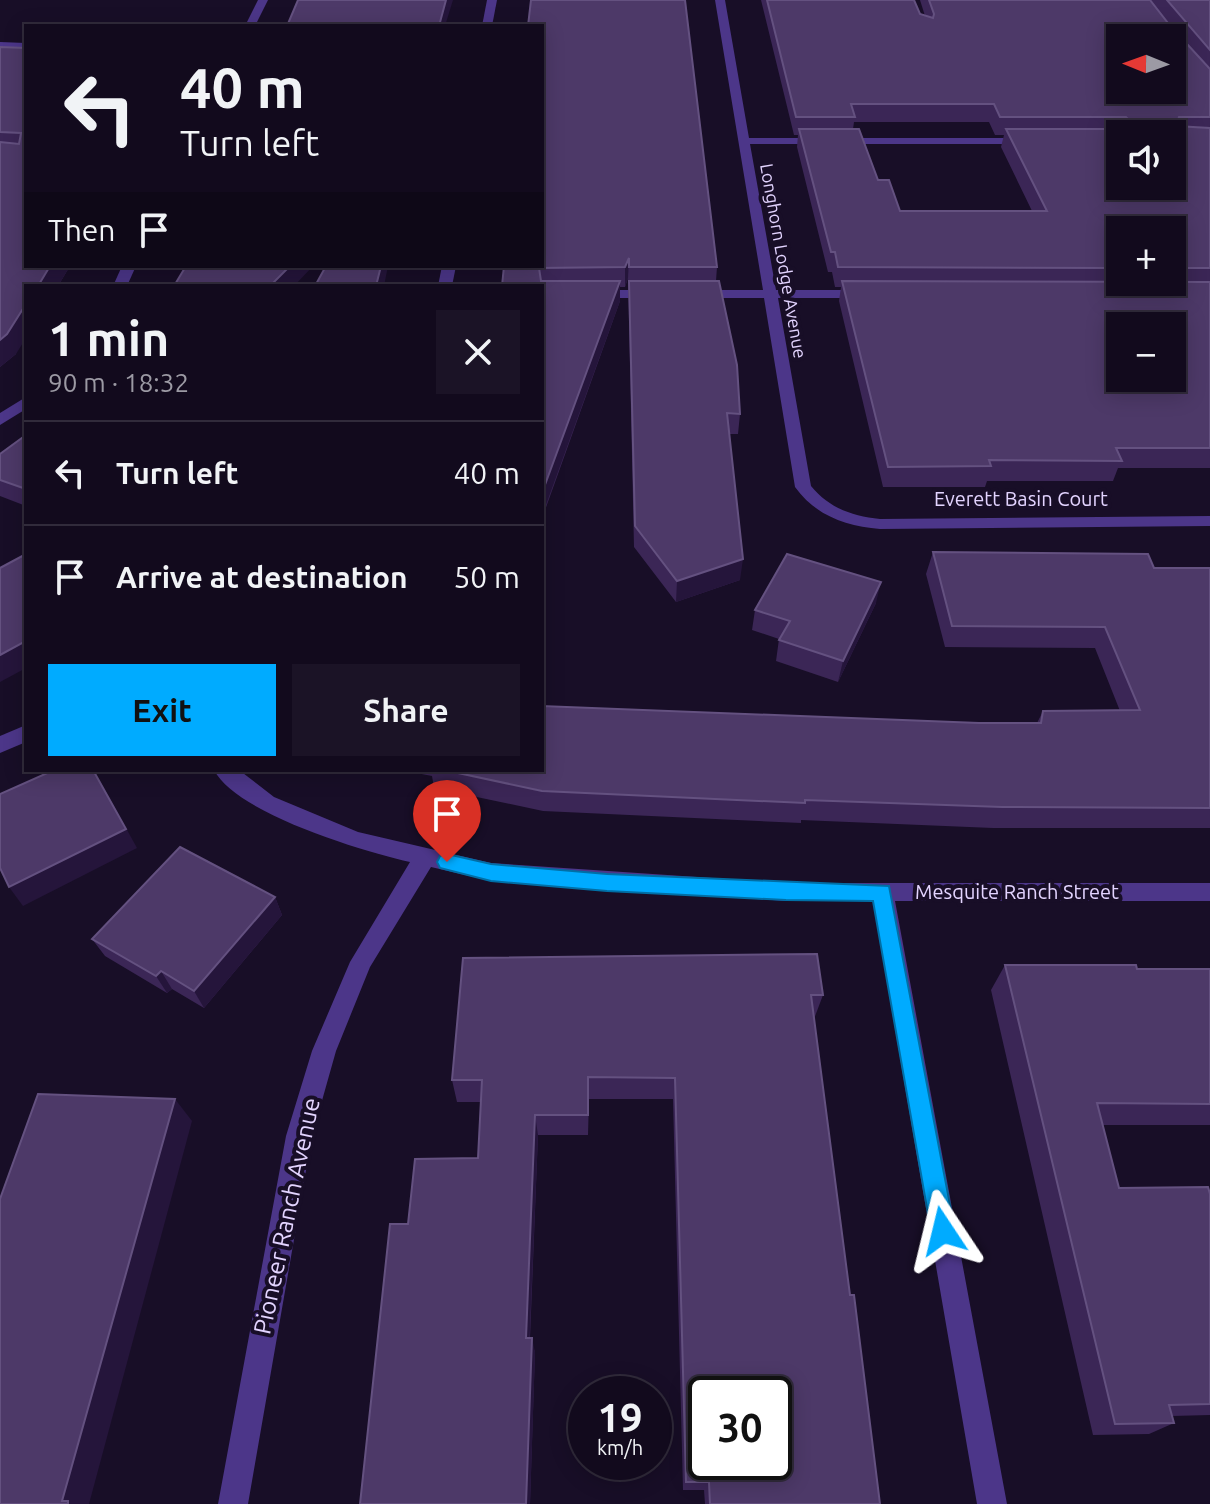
<!DOCTYPE html>
<meta charset="utf-8">
<style>
:root{--surface:#120a1d;--page:#1b1326;--text:#f1f3f6;--muted:#9c9aa4;--line:#312b3b;--accent:#00abff}
body{margin:0;font-family:Ubuntu,sans-serif;background:var(--page);color:var(--text);height:100vh;display:flex;flex-direction:column;font-size:30px;white-space:nowrap}
*{box-sizing:border-box;margin:0}
p{font-size:26px;color:var(--muted)}
.icon{flex:none;width:44px;height:44px;fill:none;stroke:currentColor;stroke-width:2;stroke-linecap:round;stroke-linejoin:round}
.map{position:relative;flex:1;overflow:hidden}
.drawer{position:absolute;left:24px;top:284px;width:520px;height:488px;display:flex;flex-direction:column;background:var(--surface);border-radius:0px;box-shadow:0 4px 20px #0003,0 0 0 2px var(--line)}
.drawer>*{flex:none}
.banner{position:absolute;left:24px;top:24px;width:520px;height:244px;border-radius:0px;box-shadow:0 4px 20px #0003,0 0 0 2px var(--line);background:#120a1d;color:var(--text);overflow:hidden}
.needle{width:52px;rotate:271deg}
.controls{position:absolute;left:1106px;top:24px;display:grid;gap:16px}
.controls a{display:grid;place-items:center;width:80px;height:80px;border-radius:0px;background:var(--surface);box-shadow:0 4px 20px #0003,0 0 0 2px var(--line);font-size:40px}
.speed{position:absolute;left:568px;top:1376px;display:flex;gap:16px;font-size:40px;font-weight:700;text-align:center}
.speed>*{display:grid;place-content:center;width:104px;height:104px;border-radius:50%;background:var(--surface);box-shadow:0 4px 20px #0003,0 0 0 2px var(--line);line-height:1}
.speed small{font-size:20px;font-weight:400}
.speed .limit{border:4px solid #111;border-radius:12px;background:#fff;color:#111}
.pin{position:absolute;display:grid;place-items:center;width:68px;height:68px;color:#fff;margin:-82px -34px;border-radius:50% 50% 50% 0;rotate:-45deg;box-shadow:0 0 8px #0007}
.pin .icon{rotate:45deg}
.me{position:absolute;width:88px;margin:-44px;rotate:350deg;stroke-linejoin:round;filter:drop-shadow(0 0 6px #0008)}
.turn{display:flex;align-items:center;gap:28px;height:168px;padding:0 24px;font-size:36px}
.turn .icon{width:104px;height:104px;stroke-width:2.5}
.turn b{display:block;font-size:56px;line-height:68px}
.then{display:flex;align-items:center;height:76px;padding:0 24px;background:#0003;gap:16px;font-size:30px}
.round{display:grid;place-items:center;flex:none;width:84px;height:84px;border-radius:0px;background:var(--page)}
.summary{display:flex;align-items:center;justify-content:space-between;height:136px;padding:0 24px}
h1{font-size:48px;font-weight:600;line-height:60px}
.primary-button{display:flex;gap:16px;margin-top:auto;padding:16px 24px}
.primary-button a{flex:1;height:92px;border-radius:0px;background:var(--accent);color:#111;font-size:32px;font-weight:600;line-height:92px;text-align:center}
.primary-button a+a{background:var(--page);color:var(--text)}
ul{padding:0;list-style:none}
li{display:flex;align-items:center;gap:24px;height:104px;padding:0 24px;border-top:2px solid var(--line)}
li div{flex:1}
li b{display:block;font-size:30px}
li em{font-style:normal}
.map>svg:first-child{display:block}
.lines{fill:none;stroke-linecap:round;stroke-linejoin:round}
.street{fill:#4c3689;fill-rule:evenodd}
.wall{fill:#3b2656;fill-rule:evenodd}
.shaded-wall{fill:#25153b}
.building{fill:#4d3968;stroke:#645180;stroke-width:2;fill-rule:evenodd}
.route{fill:#00abff;stroke:#006fa6;stroke-width:2}
.labels{text-anchor:middle;stroke-width:8;stroke-linejoin:round;paint-order:stroke}
.far-street-label{font-size:18px;fill:#e3d4ff;stroke:#180e27}
.street-label{font-size:20px;fill:#e3d4ff;stroke:#180e27}
.near-street-label{font-size:24px;fill:#e3d4ff;stroke:#180e27}
</style>
<div class="map">
<svg width="1210" height="1504" viewBox="0 0 1210 1504">
<rect width="100%" height="100%" fill="#180e27"/>
<g class="lines">
<g class="street">
<path d="M 258,0 L 268,0 L 255,26 L 245,26 Z"/>
<path d="M 487,0 L 497,0 L 492,26 L 482,26 Z"/>
<path d="M 715,0 L 725,0 L 749,138 L 1028,138 L 1034,141 L 1028,144 L 750,144 L 776,290 L 866,290 L 873,294 L 866,298 L 778,298 L 811,486 C 829,508 852,516 880,519 L 1210,516 L 1210,526 L 880,529 C 846,526 816,516 795,487 L 764,298 L 698,298 L 691,294 L 698,290 L 763,290 Z"/>
<path d="M 0,42 L 26,43 L 26,49 L 0,48 Z"/>
<path d="M 122,266 L 136,266 L 127,286 L 113,286 Z"/>
<path d="M 442,266 L 456,266 L 452,286 L 438,286 Z"/>
<path d="M 542,290 L 654,290 L 661,294 L 654,298 L 542,298 Z"/>
<path d="M 26,397 L 26,409 L 0,425 L 0,413 Z"/>
<path d="M 26,725 L 26,742 L 0,753 L 0,736 Z"/>
<path d="M 214,770 L 239,770 L 274,797 L 358,832 L 491,863 L 786,883 L 1210,883 L 1210,901 L 895,901 L 1007,1504 L 977,1504 L 873,901 L 786,901 L 491,881 L 431,867 L 370,967 L 336,1051 L 312,1136 L 248,1504 L 218,1504 L 286,1136 L 312,1051 L 350,962 L 410,862 C 363,851 237,814 214,770 Z"/>
</g>
</g>
<g class="wall">
<path d="M 531,0 L 717,267 L 716,281 L 740,414 L 738,434 L 729,434 L 740,580 L 676,602 L 634,547 L 628,278 L 625,287 L 620,287 L 620,301 L 544,513 L 502,286 Z"/>
<path d="M 761,0 L 914,0 L 920,14 L 925,16 L 920,0 L 1210,0 L 1210,468 L 1118,468 L 1113,481 L 987,481 L 985,487 L 883,487 L 839,301 L 841,287 L 835,287 L 832,272 L 828,272 L 797,147 L 798,135 L 794,135 ZM 854,122 L 989,122 L 995,135 L 1004,135 L 1001,147 L 1032,211 L 900,211 L 878,180 L 853,129 ZM 1120,230 L 1172,230 L 1172,282 L 1120,282 Z"/>
<path d="M 0,47 L 26,48 L 26,266 L 70,266 L 58,286 L 26,286 L 16,354 L 0,367 Z"/>
<path d="M 26,435 L 26,506 L 0,496 L 0,454 Z"/>
<path d="M 933,552 L 1154,568 L 1210,568 L 1210,828 L 993,828 L 801,820 L 801,823 L 543,811 L 434,788 L 432,776 L 401,770 L 542,770 L 979,723 L 1037,723 L 1043,711 L 1120,711 L 1095,648 L 945,647 L 926,574 Z"/>
<path d="M 876,603 L 838,682 L 776,661 L 779,639 L 752,630 L 755,610 Z"/>
<path d="M 275,897 L 282,915 L 204,1008 L 172,989 L 167,993 L 105,956 L 92,939 Z"/>
<path d="M 463,958 L 823,995 L 814,1019 L 850,1295 L 880,1504 L 705,1504 L 704,1490 L 683,1490 L 673,1099 L 589,1099 L 588,1135 L 538,1135 L 530,1338 L 535,1352 L 530,1504 L 360,1504 L 408,1224 L 478,1158 L 481,1102 L 457,1102 L 452,1080 Z"/>
<path d="M 1005,965 L 1137,969 L 1210,969 L 1210,1125 L 1102,1125 L 1119,1188 L 1210,1194 L 1210,1415 L 1172,1416 L 1174,1423 L 1149,1434 L 1093,1435 L 991,990 Z"/>
</g>
<g class="shaded-wall">
<path d="M 446,0 L 453,0 L 445,26 L 439,26 Z"/>
<path d="M 629,258 L 628,278 L 625,287 L 625,267 Z"/>
<path d="M 50,266 L 70,266 L 58,286 L 38,286 Z"/>
<path d="M 290,266 L 313,266 L 294,286 L 270,286 Z"/>
<path d="M 381,266 L 388,266 L 384,286 L 376,286 Z"/>
<path d="M 620,281 L 620,301 L 542,516 L 542,493 Z"/>
<path d="M 26,304 L 26,338 L 16,354 L 0,367 L 0,340 Z"/>
<path d="M 743,559 L 740,580 L 676,602 L 677,581 Z"/>
<path d="M 881,582 L 876,603 L 838,682 L 843,661 Z"/>
<path d="M 26,641 L 26,668 L 0,682 L 0,655 Z"/>
<path d="M 94,770 L 137,848 L 23,906 L 9,887 Z"/>
<path d="M 275,897 L 282,915 L 204,1008 L 194,991 Z"/>
<path d="M 161,971 L 172,989 L 167,993 L 156,976 Z"/>
<path d="M 175,1099 L 192,1121 L 89,1504 L 68,1504 L 62,1501 Z"/>
<path d="M 535,1115 L 538,1135 L 529,1352 L 526,1338 Z"/>
<path d="M 532,1338 L 535,1352 L 530,1504 L 526,1504 Z"/>
</g>
<g class="building">
<path d="M 298,0 L 446,0 L 439,26 L 287,26 Z"/>
<path d="M 531,0 L 685,0 L 717,267 L 629,267 L 629,258 L 625,267 L 539,268 L 541,281 L 620,281 L 542,493 L 542,286 L 502,286 L 504,266 L 542,266 L 542,26 L 528,26 Z"/>
<path d="M 767,0 L 914,0 L 920,14 L 933,18 L 934,14 L 929,0 L 1150,0 L 1168,23 L 1175,24 L 1176,32 L 1210,69 L 1210,117 L 1179,117 L 1176,126 L 1210,128 L 1210,268 L 1172,268 L 1172,230 L 1120,230 L 1120,268 L 838,267 L 835,252 L 831,252 L 799,129 L 859,129 L 878,180 L 889,180 L 900,211 L 1047,211 L 1006,129 L 1126,129 L 1129,120 L 1126,117 L 1000,117 L 994,104 L 851,104 L 855,117 L 796,117 ZM 1120,38 L 1172,38 L 1172,90 L 1120,90 ZM 1120,134 L 1172,134 L 1172,186 L 1120,186 Z"/>
<path d="M 1167,0 L 1210,0 L 1210,50 Z"/>
<path d="M 0,47 L 26,48 L 26,266 L 50,266 L 38,286 L 26,286 L 26,304 L 7,334 L 0,340 L 0,142 L 19,144 L 21,133 L 0,132 Z"/>
<path d="M 186,266 L 290,266 L 270,286 L 174,286 Z"/>
<path d="M 326,266 L 381,266 L 376,286 L 315,286 Z"/>
<path d="M 629,281 L 719,281 L 737,365 L 740,414 L 727,413 L 743,559 L 677,581 L 635,526 Z"/>
<path d="M 842,281 L 1210,282 L 1210,448 L 1116,448 L 1122,461 L 989,460 L 991,466 L 888,467 ZM 1120,326 L 1172,326 L 1172,378 L 1120,378 Z"/>
<path d="M 26,435 L 26,489 L 0,480 L 0,454 Z"/>
<path d="M 933,552 L 1148,554 L 1154,568 L 1210,568 L 1210,808 L 1002,807 L 805,800 L 805,803 L 542,791 L 444,770 L 542,770 L 542,706 L 979,723 L 1041,723 L 1043,711 L 1140,710 L 1105,627 L 952,626 Z"/>
<path d="M 26,554 L 26,641 L 0,655 L 0,568 Z"/>
<path d="M 787,554 L 881,582 L 843,661 L 779,640 L 790,621 L 755,610 Z"/>
<path d="M 54,770 L 93,770 L 126,829 L 9,887 L 0,868 L 0,794 Z"/>
<path d="M 180,847 L 275,897 L 194,991 L 161,971 L 156,976 L 92,939 Z"/>
<path d="M 817,954 L 823,995 L 811,995 L 850,1295 L 854,1295 L 880,1504 L 710,1504 L 709,1482 L 686,1482 L 675,1078 L 588,1077 L 588,1115 L 535,1115 L 526,1338 L 532,1338 L 526,1504 L 360,1504 L 390,1224 L 408,1224 L 415,1159 L 478,1158 L 482,1080 L 452,1080 L 463,958 ZM 706,1394 L 774,1394 L 774,1462 L 706,1462 Z"/>
<path d="M 1005,965 L 1136,965 L 1137,969 L 1210,969 L 1210,1104 L 1097,1103 L 1119,1188 L 1208,1187 L 1210,1194 L 1210,1404 L 1169,1405 L 1174,1423 L 1115,1424 Z"/>
<path d="M 38,1094 L 175,1099 L 62,1501 L 68,1501 L 68,1504 L 0,1504 L 0,1199 Z"/>
</g>
<path class="route" d="M 447,854 L 491,864 L 607,874 L 889,886 L 955,1231 L 952,1240 L 943,1244 L 934,1240 L 931,1231 L 873,901 L 786,900 L 607,891 L 491,881 L 440,868 L 437,862 L 440,856 Z"/>
<g class="labels">
<g class="far-street-label">
<text transform="translate(783 261) rotate(80)" y="6">Longhorn Lodge Avenue</text>
</g>
<g class="street-label">
<text x="1021" y="506">Everett Basin Court</text>
<text x="1017" y="899">Mesquite Ranch Street</text>
</g>
<g class="near-street-label">
<text transform="translate(287 1216) rotate(-78)" y="8">Pioneer Ranch Avenue</text>
</g>
</g>
</svg>
<div class="controls">
<a><svg class="needle" viewBox="-14 -14 28 28"><path d="M0-13l5 13h-10z" fill="#e53935"/><path d="M0 13l5-13h-10z" fill="#9c9aa4"/></svg></a>
<a><svg class="icon" aria-label="sound" viewBox="0 0 24 24"><path d="M4 9h4l5-4v14l-5-4H4zM17 9q2 3 0 6"/></svg></a>
<a>+</a>
<a>−</a>
</div>
<div class="speed"><div>19<small>km/h</small></div><div class="limit">30</div></div>
<div class="pin" style="left:447px;top:862px;background:#d93025"><svg class="icon" aria-label="arrive" viewBox="0 0 24 24"><path d="M6 21V4h12l-3 4 3 4H6"/></svg></div>
<svg class="me" style="left:943px;top:1231px" viewBox="-20 -20 40 40"><path d="M0-17L14 15 0 8-14 15z" fill="#00abff" stroke="#fff" stroke-width="4"/></svg>
<div class="banner">
<div class="turn"><svg class="icon" aria-label="left" viewBox="0 0 24 24"><path d="M17 20v-9H6M10 6l-5 5 5 5"/></svg><div><b>40 m</b>Turn left</div></div>
<div class="then">Then<svg class="icon" aria-label="arrive" viewBox="0 0 24 24"><path d="M6 21V4h12l-3 4 3 4H6"/></svg></div>
</div>
<section class="drawer">
<div class="summary"><div><h1>1 min</h1><p>90 m · 18:32</p></div><a class="round"><svg class="icon" aria-label="close" viewBox="0 0 24 24"><path d="M6 6l12 12M18 6L6 18"/></svg></a></div>
<ul>
<li><svg class="icon" aria-label="left" viewBox="0 0 24 24"><path d="M17 20v-9H6M10 6l-5 5 5 5"/></svg><div><b>Turn left</b></div><em>40 m</em></li>
<li><svg class="icon" aria-label="arrive" viewBox="0 0 24 24"><path d="M6 21V4h12l-3 4 3 4H6"/></svg><div><b>Arrive at destination</b></div><em>50 m</em></li>
</ul>
<div class="primary-button"><a>Exit</a><a>Share</a></div>
</section>
</div>
